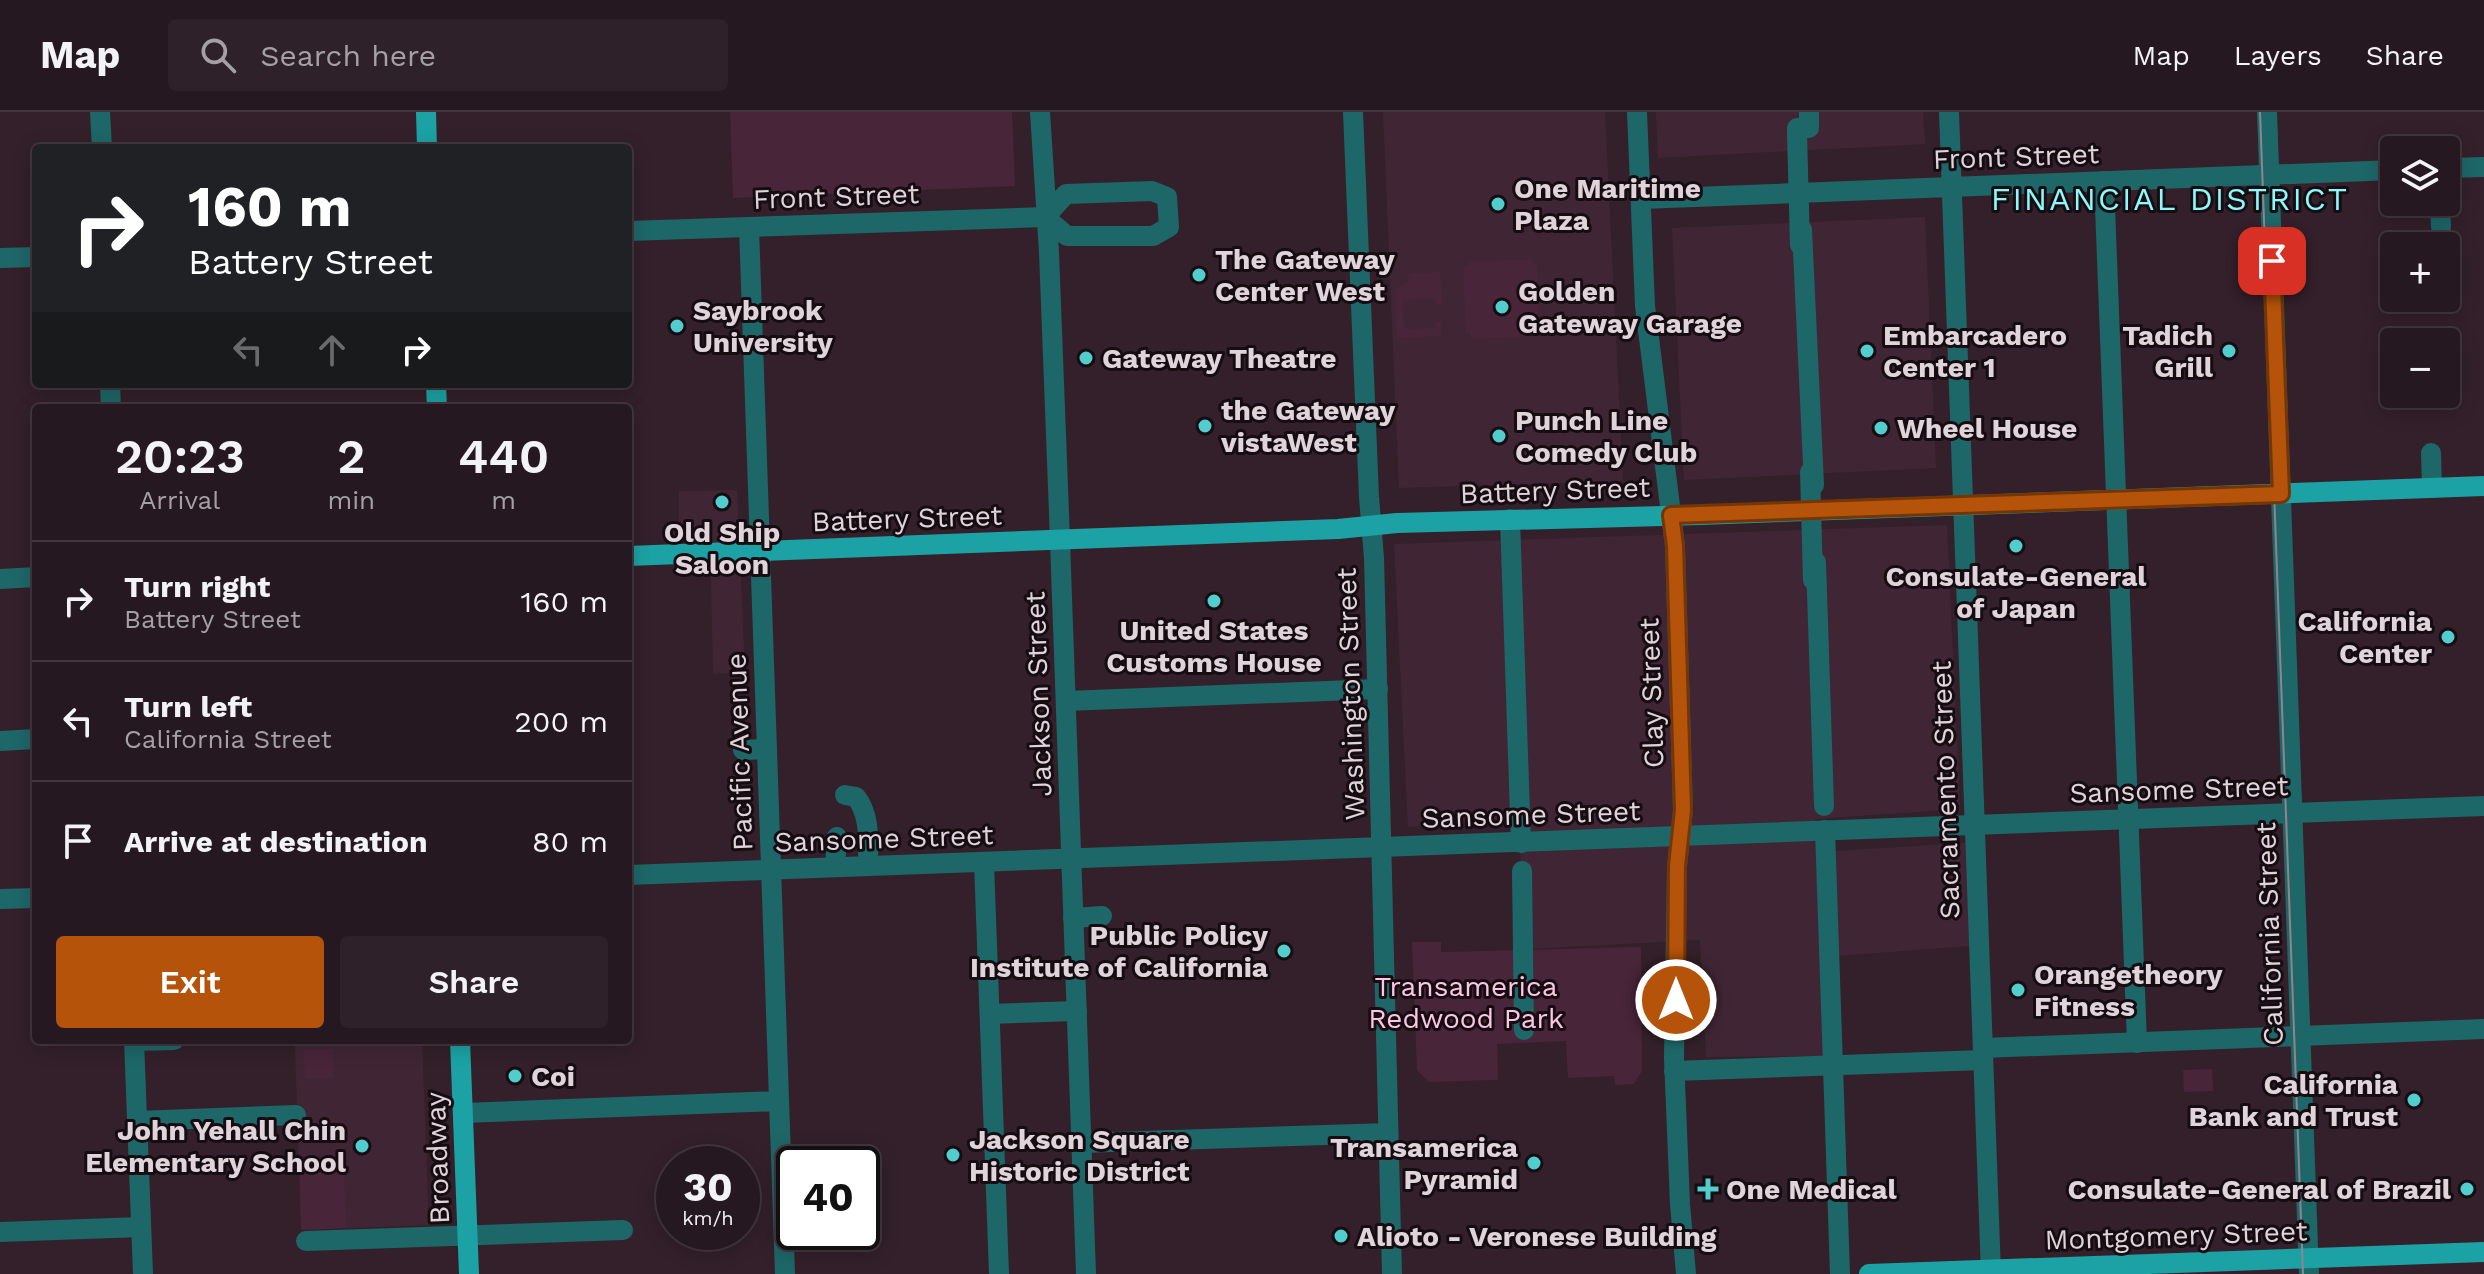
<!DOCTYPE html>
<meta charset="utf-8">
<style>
:root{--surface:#261820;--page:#2e2129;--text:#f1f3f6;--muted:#a4a0a5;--line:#42373e;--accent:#b45309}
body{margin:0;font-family:"Work Sans",sans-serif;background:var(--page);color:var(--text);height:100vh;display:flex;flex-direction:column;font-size:30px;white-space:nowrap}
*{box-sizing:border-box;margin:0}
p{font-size:26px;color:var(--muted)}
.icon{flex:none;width:44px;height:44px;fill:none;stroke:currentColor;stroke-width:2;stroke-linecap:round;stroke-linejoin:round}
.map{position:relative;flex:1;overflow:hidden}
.sheet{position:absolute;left:32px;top:292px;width:600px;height:640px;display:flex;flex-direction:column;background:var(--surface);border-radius:8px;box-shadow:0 4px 20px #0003,0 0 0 2px var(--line)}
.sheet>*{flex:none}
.guide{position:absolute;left:32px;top:32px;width:600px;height:244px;border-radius:8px;box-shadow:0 4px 20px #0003,0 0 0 2px var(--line);background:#202124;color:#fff;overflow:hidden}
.fabs{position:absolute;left:2380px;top:24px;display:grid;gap:16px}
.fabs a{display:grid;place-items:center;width:80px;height:80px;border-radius:8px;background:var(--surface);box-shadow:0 4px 20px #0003,0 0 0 2px var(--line);font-size:40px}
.speed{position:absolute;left:656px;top:1034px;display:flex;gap:16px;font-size:40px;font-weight:700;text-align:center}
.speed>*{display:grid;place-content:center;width:104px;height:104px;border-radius:50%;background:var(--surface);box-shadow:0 4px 20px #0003,0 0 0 2px var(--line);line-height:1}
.speed small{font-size:20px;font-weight:400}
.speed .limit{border:4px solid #111;border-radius:12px;background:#fff;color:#111}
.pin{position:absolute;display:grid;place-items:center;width:68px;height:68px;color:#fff;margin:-34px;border-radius:16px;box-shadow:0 4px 12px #0006}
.me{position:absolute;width:88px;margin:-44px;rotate:0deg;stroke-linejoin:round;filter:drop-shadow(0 0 6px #0008)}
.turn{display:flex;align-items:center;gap:28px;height:168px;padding:0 24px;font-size:36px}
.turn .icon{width:104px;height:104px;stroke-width:2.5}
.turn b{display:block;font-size:56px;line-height:68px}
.lanes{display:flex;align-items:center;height:76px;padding:0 24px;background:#0003;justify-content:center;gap:40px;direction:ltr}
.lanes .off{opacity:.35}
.eta{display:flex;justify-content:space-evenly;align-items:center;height:136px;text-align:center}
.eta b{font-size:48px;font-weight:600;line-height:56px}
.cta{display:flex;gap:16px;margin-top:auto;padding:16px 24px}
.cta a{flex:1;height:92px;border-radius:8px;background:var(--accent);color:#fff;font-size:32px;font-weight:600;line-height:92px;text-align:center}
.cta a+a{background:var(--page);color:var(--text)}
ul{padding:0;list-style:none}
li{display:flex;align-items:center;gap:24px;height:120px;padding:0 24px;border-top:2px solid var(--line)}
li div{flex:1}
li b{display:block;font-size:30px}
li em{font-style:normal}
header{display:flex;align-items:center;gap:48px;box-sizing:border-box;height:112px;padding:0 40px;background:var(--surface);border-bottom:2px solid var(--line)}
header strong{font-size:38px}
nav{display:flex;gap:44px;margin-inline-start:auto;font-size:28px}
.search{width:560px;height:72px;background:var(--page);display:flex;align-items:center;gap:20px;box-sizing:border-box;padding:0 28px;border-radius:8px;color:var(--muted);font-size:30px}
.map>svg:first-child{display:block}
.built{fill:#402635}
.green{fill:#482539}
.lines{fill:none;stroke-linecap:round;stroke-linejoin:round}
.minor{stroke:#1e6768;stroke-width:20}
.major{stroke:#1ca2a4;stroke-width:20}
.tram{stroke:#93848b;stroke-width:2}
.minor-bridge{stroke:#1e6768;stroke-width:20}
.route-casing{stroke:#753606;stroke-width:20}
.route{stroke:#b45309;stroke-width:14}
.poi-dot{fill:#52cdce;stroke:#150d11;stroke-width:3}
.labels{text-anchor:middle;stroke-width:6;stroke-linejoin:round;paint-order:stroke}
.street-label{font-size:28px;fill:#e0d3d9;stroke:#150d11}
.poi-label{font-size:28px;font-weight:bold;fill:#e0d3d9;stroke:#150d11;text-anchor:start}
.park-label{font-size:28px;fill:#fdc5e3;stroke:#150d11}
.quarter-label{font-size:32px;letter-spacing:2px;fill:#8df9fa;stroke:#150d11}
</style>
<header>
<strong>Map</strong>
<div class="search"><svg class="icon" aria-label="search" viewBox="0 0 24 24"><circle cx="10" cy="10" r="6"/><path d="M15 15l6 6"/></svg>Search here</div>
<nav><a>Map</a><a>Layers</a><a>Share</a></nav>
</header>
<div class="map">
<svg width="2484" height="1162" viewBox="0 0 2484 1162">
<rect width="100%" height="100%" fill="#33202a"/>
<g class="built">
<path d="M 1383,0 L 1605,0 L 1623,369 L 1399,376 Z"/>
<path d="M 1656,0 L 1923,0 L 1925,32 L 1658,46 Z"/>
<path d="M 1925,105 L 1936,356 L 1684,368 L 1672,116 Z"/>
<path d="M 737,378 L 745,560 L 713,562 L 710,418 L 679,417 L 679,379 Z"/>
<path d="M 1947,413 L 1960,697 L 1815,707 L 1823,944 L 1706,945 L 1700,828 L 1526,837 L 1518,706 L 1408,715 L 1394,432 Z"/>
<path d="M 1965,731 L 1970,834 L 1837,844 L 1834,739 Z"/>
<path d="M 422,929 L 429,1113 L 301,1118 L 295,933 Z"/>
</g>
<g class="green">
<path d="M 730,0 L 1012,0 L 1015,74 L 733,86 Z"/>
<path d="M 1531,147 L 1532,153 L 1537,153 L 1539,218 L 1534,218 L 1534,224 L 1471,227 L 1471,221 L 1466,221 L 1463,155 L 1469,155 L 1469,150 Z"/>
<path d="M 1440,160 L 1442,192 L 1436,192 L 1435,186 L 1403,188 L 1404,217 L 1435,216 L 1436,210 L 1441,210 L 1441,224 L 1397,226 L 1395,178 L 1407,171 L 1409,162 Z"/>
<path d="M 1412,830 L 1441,830 L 1441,840 L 1641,835 L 1642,959 L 1634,972 L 1615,973 L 1614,964 L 1568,966 L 1566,929 L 1497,932 L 1498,968 L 1429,970 L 1417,958 Z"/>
<path d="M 333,936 L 334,966 L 305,967 L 304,937 Z"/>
<path d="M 2212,957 L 2213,979 L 2184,980 L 2183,958 Z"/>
<path d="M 344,1059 L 346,1116 L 301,1118 L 300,1061 Z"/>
</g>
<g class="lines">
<g class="minor">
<path d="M 100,0 L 102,36"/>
<path d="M 1040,0 L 1049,140 L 1059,401 L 1086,1162"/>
<path d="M 1353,0 L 1369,385 L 1374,446 L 1392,1162"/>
<path d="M 1637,0 L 1645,194 L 1675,434 L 1683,698 L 1677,754 L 1674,946 L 1680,1092 L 1686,1162"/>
<path d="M 1949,0 L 1991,1162"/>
<path d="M 2267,0 L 2309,1162"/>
<path d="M 1797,21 L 1797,16 L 1809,16 L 1809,0"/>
<path d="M 2446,56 L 2484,55"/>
<path d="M 2104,69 L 2137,931"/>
<path d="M 1152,79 L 1167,85 L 1169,115 L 1153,124 L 1067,124 L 1045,105 L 1066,82 Z"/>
<path d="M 1641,87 L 2394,58"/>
<path d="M 2440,90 L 2441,115"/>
<path d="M 749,115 L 785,1162"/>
<path d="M 1802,118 L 1814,373"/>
<path d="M 628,119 L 1045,105"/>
<path d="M 0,146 L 36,145"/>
<path d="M 110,272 L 111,296"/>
<path d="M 2431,341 L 2432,376"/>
<path d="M 1510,407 L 1521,731"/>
<path d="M 1816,450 L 1824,694"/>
<path d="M 0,467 L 36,465"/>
<path d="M 1066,589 L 1378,577"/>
<path d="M 0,629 L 36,627"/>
<path d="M 743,638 L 767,637"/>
<path d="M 845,683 L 856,685 C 871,704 868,730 868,754"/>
<path d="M 1825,718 L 1840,1162"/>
<path d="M 984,750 L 999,1162"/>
<path d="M 835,755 L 837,725"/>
<path d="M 1522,759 L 1524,918"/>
<path d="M 628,763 L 2484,694"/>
<path d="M 0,787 L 36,786"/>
<path d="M 1073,806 L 1102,804"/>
<path d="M 990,902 L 1077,899"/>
<path d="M 134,928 L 143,1162"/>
<path d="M 134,929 L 174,928"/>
<path d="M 1983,936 L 2484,917"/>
<path d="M 1674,959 L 1983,948"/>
<path d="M 463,1001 L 779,989"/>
<path d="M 137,1009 L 296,1003"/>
<path d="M 1082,1031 L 1388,1021"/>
<path d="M 0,1120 L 141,1115"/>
<path d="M 306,1129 L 623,1118"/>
</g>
<g class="major">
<path d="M 426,0 L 427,36"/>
<path d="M 436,272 L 437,296"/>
<path d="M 628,444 L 1338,417 L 1397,411 L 1700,403 L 2484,374"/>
<path d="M 460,928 L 469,1162"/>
<path d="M 1869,1162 L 2484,1140"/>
</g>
<path class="tram" d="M 2260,0 L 2303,1162"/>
<g class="minor-bridge">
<path d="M 1797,21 L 1800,133"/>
<path d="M 1810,360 L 1813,468"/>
</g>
</g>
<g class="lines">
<g class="route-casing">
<path id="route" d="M 1676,888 L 1677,754 L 1683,698 L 1675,434 L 1671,403 L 2281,382 L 2272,149"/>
</g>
<use href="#route" class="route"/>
</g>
<g class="poi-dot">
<circle cx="1498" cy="92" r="8"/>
<circle cx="1199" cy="163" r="8"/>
<circle cx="1502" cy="195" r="8"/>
<circle cx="677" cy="214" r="8"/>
<circle cx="1867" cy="239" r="8"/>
<circle cx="2229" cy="239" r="8"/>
<circle cx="1086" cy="246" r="8"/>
<circle cx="1205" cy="314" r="8"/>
<circle cx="1881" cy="316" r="8"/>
<circle cx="1499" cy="324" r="8"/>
<circle cx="722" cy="390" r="8"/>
<circle cx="2016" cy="434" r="8"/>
<circle cx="1214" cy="489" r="8"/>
<circle cx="2448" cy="525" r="8"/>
<circle cx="1284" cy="839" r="8"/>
<circle cx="2018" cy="878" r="8"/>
<circle cx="515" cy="964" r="8"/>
<circle cx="2414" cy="988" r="8"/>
<circle cx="362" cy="1034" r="8"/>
<circle cx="953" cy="1043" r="8"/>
<circle cx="1534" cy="1051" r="8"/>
<path d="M1704 1065h8v8h8v8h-8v8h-8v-8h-8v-8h8z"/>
<circle cx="2467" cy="1077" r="8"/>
<circle cx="1341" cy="1124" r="8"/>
</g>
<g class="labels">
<g class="street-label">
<text transform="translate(2016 44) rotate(-2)" y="10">Front Street</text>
<text transform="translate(836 84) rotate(-2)" y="10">Front Street</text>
<text transform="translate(1555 378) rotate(-2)" y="10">Battery Street</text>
<text transform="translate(907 406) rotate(-2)" y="10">Battery Street</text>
<text transform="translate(1651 581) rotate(-92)" y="10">Clay Street</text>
<text transform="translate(1038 582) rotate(-92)" y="10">Jackson Street</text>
<text transform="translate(1350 582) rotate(-92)" y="10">Washington Street</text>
<text transform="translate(739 640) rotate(-92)" y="10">Pacific Avenue</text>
<text transform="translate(2179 677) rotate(-2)" y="10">Sansome Street</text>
<text transform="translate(1945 678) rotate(-92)" y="10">Sacramento Street</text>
<text transform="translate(1531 702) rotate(-2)" y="10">Sansome Street</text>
<text transform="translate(884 726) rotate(-2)" y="10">Sansome Street</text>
<text transform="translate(2269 822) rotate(-92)" y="10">California Street</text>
<text transform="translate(437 1046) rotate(-92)" y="10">Broadway</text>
<text transform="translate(2176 1123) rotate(-2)" y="10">Montgomery Street</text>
</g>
<g class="poi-label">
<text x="1514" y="86">One Maritime<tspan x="1514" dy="32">Plaza</tspan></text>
<text x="1215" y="157">The Gateway<tspan x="1215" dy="32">Center West</tspan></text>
<text x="1518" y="189">Golden<tspan x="1518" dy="32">Gateway Garage</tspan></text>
<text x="693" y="208">Saybrook<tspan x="693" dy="32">University</tspan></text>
<text x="1883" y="233">Embarcadero<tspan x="1883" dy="32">Center 1</tspan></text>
<text x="2213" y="233" text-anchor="end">Tadich<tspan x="2213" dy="32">Grill</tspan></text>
<text x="1102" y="256">Gateway Theatre</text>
<text x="1221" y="308">the Gateway<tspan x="1221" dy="32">vistaWest</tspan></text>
<text x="1515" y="318">Punch Line<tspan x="1515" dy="32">Comedy Club</tspan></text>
<text x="1897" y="326">Wheel House</text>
<text x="722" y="430" text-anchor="middle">Old Ship<tspan x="722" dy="32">Saloon</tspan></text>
<text x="2016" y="474" text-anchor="middle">Consulate-General<tspan x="2016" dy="32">of Japan</tspan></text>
<text x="2432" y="519" text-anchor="end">California<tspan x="2432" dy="32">Center</tspan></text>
<text x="1214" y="528" text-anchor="middle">United States<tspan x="1214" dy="32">Customs House</tspan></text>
<text x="1268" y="833" text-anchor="end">Public Policy<tspan x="1268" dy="32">Institute of California</tspan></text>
<text x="2034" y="872">Orangetheory<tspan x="2034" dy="32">Fitness</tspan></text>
<text x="531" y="974">Coi</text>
<text x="2398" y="982" text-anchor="end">California<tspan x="2398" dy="32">Bank and Trust</tspan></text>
<text x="346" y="1028" text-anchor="end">John Yehall Chin<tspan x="346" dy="32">Elementary School</tspan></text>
<text x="969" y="1037">Jackson Square<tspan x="969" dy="32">Historic District</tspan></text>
<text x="1518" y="1045" text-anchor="end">Transamerica<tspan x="1518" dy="32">Pyramid</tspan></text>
<text x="1726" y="1087">One Medical</text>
<text x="2451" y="1087" text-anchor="end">Consulate-General of Brazil</text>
<text x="1357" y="1134">Alioto - Veronese Building</text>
</g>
<g class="park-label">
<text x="1466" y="884">Transamerica<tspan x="1466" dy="32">Redwood Park</tspan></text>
</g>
<g class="quarter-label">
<text x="2170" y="98">FINANCIAL DISTRICT</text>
</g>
</g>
</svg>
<div class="fabs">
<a><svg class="icon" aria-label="layers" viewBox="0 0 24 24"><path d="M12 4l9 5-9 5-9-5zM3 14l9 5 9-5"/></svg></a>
<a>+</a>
<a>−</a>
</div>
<div class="speed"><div>30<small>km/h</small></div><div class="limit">40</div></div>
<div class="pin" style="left:2272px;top:149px;background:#d93025"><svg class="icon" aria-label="arrive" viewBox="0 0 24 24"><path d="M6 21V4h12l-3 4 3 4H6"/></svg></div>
<svg class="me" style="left:1676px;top:888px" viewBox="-20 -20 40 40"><circle r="17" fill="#b45309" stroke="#fff" stroke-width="3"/><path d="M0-11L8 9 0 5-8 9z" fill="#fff"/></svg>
<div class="guide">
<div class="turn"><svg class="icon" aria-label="right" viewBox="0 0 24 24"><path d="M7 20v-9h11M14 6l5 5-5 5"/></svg><div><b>160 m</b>Battery Street</div></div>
<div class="lanes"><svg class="icon off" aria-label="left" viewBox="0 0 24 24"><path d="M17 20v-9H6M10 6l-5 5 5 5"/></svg><svg class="icon off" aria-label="ahead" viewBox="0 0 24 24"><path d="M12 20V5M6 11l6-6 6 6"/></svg><svg class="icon" aria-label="right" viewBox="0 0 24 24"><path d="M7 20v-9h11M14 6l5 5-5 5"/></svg></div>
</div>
<section class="sheet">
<div class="eta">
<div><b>20:23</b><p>Arrival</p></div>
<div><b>2</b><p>min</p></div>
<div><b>440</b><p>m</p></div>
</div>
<ul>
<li><svg class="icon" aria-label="right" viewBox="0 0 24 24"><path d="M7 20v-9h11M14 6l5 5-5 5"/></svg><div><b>Turn right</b><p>Battery Street</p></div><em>160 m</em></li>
<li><svg class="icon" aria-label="left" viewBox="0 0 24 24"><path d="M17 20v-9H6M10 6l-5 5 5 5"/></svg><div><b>Turn left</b><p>California Street</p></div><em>200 m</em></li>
<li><svg class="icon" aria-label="arrive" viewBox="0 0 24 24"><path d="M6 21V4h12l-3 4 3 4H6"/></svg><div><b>Arrive at destination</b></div><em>80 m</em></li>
</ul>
<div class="cta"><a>Exit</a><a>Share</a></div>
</section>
</div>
